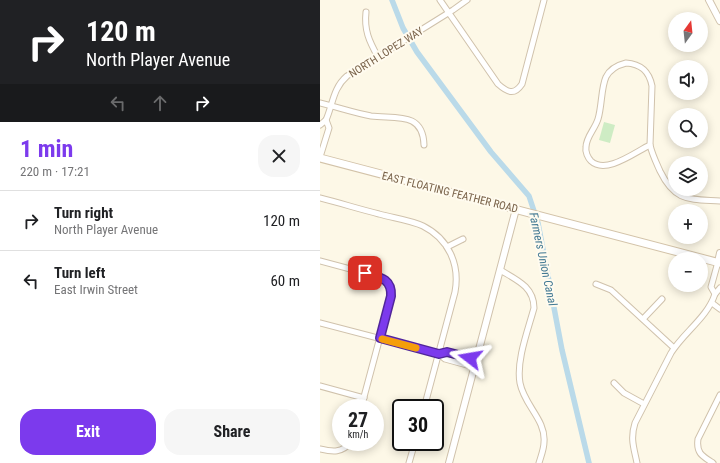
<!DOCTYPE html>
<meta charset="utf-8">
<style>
:root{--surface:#fff;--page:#f6f6f6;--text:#202124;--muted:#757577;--line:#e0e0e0;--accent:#7c3aed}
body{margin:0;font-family:"Roboto Condensed",sans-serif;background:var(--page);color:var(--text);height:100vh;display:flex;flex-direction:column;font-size:15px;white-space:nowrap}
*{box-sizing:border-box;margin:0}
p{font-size:13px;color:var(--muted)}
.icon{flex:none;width:22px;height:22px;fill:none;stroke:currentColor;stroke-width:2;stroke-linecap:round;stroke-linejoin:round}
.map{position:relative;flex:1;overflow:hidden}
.panel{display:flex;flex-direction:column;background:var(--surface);width:320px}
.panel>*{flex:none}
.top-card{background:#202124;color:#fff;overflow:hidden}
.needle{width:26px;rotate:15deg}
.fabs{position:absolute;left:348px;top:12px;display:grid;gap:8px}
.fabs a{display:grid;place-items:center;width:40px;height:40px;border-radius:50%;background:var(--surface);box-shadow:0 2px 10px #0003;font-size:20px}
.speed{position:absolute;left:12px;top:399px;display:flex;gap:8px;font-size:20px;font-weight:700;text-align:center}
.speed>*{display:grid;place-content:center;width:52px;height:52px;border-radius:50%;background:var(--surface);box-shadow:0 2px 10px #0003;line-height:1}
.speed small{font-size:10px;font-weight:400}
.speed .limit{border:2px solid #111;border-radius:6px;background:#fff;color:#111}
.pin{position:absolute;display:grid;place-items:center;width:34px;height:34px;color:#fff;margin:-17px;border-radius:8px;box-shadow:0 2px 6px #0006}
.me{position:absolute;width:44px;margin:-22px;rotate:284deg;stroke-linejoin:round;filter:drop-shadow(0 0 3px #0008)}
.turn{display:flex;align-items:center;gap:14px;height:84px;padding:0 20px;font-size:18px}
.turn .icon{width:52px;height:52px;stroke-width:2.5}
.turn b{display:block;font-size:28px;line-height:34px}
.lanes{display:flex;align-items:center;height:38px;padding:0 20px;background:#0003;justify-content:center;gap:20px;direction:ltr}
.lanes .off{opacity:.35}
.round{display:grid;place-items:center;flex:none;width:42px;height:42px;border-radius:16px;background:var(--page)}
.headline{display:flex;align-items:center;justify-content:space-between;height:68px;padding:0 20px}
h1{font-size:24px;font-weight:700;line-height:30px;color:var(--accent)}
.button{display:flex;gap:8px;margin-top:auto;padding:8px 20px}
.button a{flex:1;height:46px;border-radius:16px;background:var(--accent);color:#fff;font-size:16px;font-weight:700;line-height:46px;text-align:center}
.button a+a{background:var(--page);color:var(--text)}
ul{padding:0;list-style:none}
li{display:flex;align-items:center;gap:12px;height:60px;padding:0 20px;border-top:1px solid var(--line)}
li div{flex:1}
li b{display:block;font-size:15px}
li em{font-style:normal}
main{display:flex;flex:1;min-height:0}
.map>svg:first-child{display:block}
.green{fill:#ceecc4}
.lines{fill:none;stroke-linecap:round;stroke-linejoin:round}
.canal{stroke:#badae9;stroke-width:5.5}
.minor-casing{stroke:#d0c2ac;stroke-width:7}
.tertiary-casing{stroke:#d0c2ac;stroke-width:8}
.secondary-casing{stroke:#d3c3a9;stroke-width:9}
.minor{stroke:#fff;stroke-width:5}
.tertiary{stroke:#fff;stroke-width:6}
.secondary{stroke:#fff;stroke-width:7}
.route-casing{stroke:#51269a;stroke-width:10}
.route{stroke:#7c3aed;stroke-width:7}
.slow{stroke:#f59e0b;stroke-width:7}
.labels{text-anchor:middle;stroke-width:4;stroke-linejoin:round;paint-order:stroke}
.street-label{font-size:11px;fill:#796249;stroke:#fffbef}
.water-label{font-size:12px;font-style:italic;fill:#447a94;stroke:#fffbef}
</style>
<main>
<section class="panel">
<div class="top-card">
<div class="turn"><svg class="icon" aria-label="right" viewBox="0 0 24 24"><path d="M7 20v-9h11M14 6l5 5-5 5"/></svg><div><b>120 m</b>North Player Avenue</div></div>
<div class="lanes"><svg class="icon off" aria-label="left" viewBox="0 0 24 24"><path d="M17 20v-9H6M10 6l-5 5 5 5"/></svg><svg class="icon off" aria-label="ahead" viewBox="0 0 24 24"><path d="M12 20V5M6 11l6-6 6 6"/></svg><svg class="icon" aria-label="right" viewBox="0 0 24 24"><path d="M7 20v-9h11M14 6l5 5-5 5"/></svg></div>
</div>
<div class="headline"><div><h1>1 min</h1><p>220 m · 17:21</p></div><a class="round"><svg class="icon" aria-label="close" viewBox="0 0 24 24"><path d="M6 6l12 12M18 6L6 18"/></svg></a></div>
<ul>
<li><svg class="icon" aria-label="right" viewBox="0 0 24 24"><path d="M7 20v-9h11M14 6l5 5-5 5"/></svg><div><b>Turn right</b><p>North Player Avenue</p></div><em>120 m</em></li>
<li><svg class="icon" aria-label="left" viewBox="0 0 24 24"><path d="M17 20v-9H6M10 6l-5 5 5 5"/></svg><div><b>Turn left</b><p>East Irwin Street</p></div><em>60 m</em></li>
</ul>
<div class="button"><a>Exit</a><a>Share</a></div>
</section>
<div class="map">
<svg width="400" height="463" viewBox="0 0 400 463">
<rect width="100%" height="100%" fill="#fdf8e7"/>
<path class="green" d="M 284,122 L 295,125 L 290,143 L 279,140 Z"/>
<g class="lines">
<path class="canal" d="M 72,0 L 83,28 L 97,52 L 171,152 L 209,196 L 218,223 L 242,350 L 269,463"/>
<g class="minor-casing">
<g id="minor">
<path d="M 120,0 L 178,84 C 187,92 194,96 202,84 L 224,0"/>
<path d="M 46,12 C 44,30 49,41 58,57"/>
<path d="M 306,63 C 321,64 329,71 332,86 L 330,145 C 315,152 286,175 271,161 C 268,158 265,152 266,147 C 266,137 275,129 278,119 C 282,106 281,88 286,77 C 290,69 298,65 306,63 Z"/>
<path d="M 0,103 C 17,107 34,113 51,116 C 75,119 103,111 104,145"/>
<path d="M 6,120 C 13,104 13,88 27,76 L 133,10 L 147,0"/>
<path d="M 0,125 L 6,120 L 9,128 L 0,157"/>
<path d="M 330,145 C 332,154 336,162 340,171 C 355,202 369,199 400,201"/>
<path d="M 0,198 C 20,203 39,209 59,214 C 73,218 90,220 103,226 C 129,239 140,265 135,292 L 104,408"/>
<path d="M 127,247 L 143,239"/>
<path d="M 0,261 L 60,277 C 69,281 72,286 71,296 L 41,408"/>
<path d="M 398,262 L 391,287 L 395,294 L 400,288"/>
<path d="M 180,270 C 197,280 214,287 214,308 C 208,330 196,361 200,383 C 204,405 226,420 224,442 C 224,449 221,456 219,463"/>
<path d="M 276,284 L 291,290 L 354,348"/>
<path d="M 392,303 L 400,309"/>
<path d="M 323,319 L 342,299"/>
<path d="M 0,323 L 119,354"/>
<path d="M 154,367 L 125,359 L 119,354 L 127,352 L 156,360"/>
<path d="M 294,383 L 304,393 L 324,404"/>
<path d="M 0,386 L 44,398"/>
<path d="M 0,449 C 13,452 22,453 31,442"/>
<path d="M 89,463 L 95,442"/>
<path d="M 317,463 C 314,448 310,439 315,423 L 351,353 C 364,332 387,318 395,294"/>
<path d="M 393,463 C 382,456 376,453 378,439 L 400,395"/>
</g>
</g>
<g class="tertiary-casing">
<g id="tertiary">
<path d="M 389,0 L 400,21"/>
<path d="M 398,262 L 400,253"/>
<path d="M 129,463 L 196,209"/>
</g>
</g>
<g class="secondary-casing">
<path id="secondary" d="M 0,158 L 400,263"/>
</g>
<use href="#minor" class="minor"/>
<use href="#tertiary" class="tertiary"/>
<use href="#secondary" class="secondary"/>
</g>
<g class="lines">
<g class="route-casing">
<path id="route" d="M 45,273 C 59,277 72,278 71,296 L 60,338 L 119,354 L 127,352 L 150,358"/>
</g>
<use href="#route" class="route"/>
<path class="slow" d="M 62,339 L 96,348"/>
</g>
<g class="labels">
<g class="street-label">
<text transform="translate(66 52) rotate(-32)" y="4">NORTH LOPEZ WAY</text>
<text transform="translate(130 192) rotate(14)" y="4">EAST FLOATING FEATHER ROAD</text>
</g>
<g class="water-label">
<text transform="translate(223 259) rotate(78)" y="4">Farmers Union Canal</text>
</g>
</g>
</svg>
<div class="fabs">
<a><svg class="needle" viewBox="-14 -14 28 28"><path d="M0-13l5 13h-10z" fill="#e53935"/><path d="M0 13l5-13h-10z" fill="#757577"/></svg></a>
<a><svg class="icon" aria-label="sound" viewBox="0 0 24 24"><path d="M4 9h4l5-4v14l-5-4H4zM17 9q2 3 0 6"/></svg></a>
<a><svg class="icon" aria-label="search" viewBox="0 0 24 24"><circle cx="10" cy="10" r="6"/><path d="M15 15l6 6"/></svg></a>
<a><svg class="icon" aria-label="layers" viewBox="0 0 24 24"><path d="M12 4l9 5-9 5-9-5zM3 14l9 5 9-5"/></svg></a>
<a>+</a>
<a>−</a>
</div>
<div class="speed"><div>27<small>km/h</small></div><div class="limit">30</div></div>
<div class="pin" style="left:45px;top:273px;background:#d93025"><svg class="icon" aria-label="arrive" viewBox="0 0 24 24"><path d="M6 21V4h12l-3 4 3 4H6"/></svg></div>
<svg class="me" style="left:150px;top:358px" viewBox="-20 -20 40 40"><path d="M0-17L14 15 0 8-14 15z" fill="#7c3aed" stroke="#fff" stroke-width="4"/></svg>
</div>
</main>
